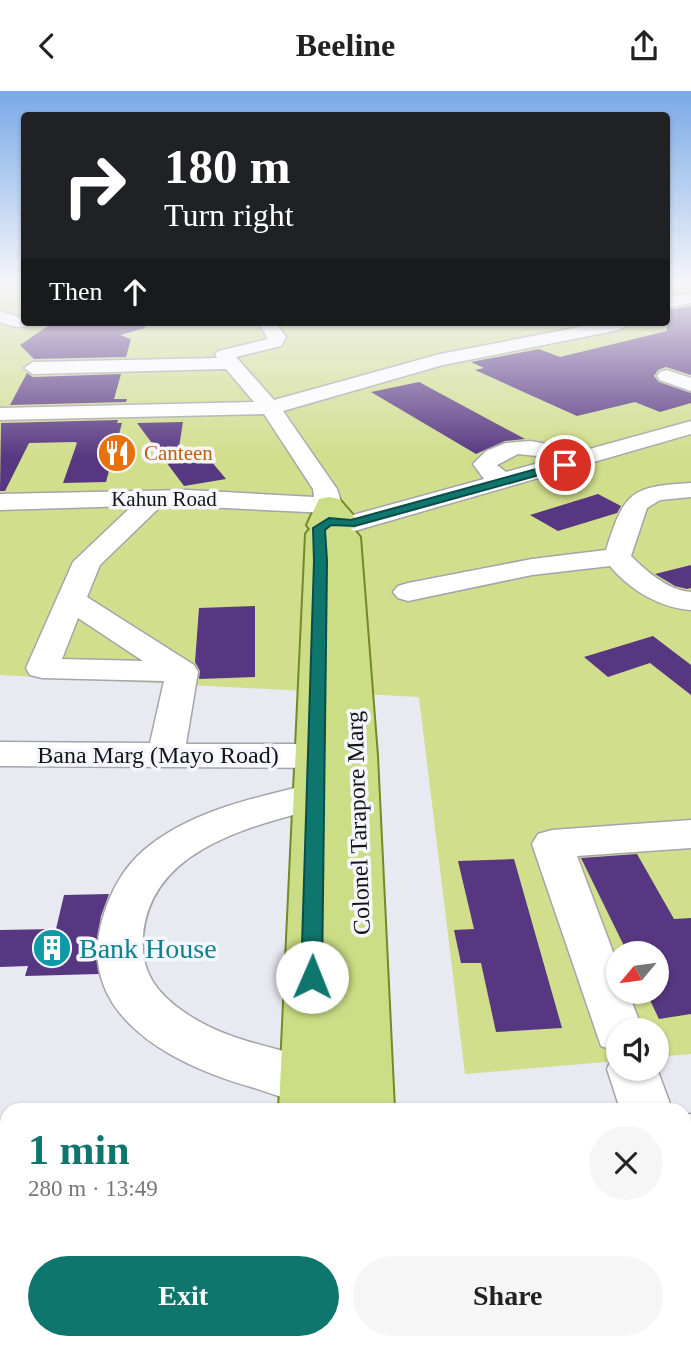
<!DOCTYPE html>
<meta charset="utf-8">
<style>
:root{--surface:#fff;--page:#f6f6f6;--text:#222;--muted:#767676;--accent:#0f766e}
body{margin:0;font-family:"Times New Roman",serif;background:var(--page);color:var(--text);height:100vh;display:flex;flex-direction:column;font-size:26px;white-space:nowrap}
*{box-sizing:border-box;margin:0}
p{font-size:23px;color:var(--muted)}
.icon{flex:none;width:38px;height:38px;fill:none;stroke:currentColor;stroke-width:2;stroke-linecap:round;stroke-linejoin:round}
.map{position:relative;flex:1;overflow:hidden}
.side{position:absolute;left:0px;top:1012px;width:691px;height:247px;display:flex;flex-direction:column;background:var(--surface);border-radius:21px 21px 0 0;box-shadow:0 2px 5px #0004}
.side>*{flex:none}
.top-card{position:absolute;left:21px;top:21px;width:649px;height:214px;border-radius:7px;box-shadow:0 2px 5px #0004;background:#202124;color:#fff;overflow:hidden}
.needle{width:46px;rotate:241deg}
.buttons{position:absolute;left:606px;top:850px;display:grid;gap:14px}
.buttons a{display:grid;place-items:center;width:63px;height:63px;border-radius:50%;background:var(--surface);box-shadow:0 2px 5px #0004;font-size:35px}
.pin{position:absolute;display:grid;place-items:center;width:60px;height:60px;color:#fff;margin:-30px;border:4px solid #fff;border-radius:50%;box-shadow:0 2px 7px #0007}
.me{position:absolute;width:77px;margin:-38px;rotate:1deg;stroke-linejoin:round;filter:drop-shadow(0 0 5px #0008)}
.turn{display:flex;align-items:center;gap:24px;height:147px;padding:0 28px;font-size:32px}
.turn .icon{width:91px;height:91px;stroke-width:2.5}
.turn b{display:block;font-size:49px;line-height:60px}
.then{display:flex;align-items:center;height:66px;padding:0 28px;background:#0003;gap:14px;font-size:26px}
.round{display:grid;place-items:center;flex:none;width:74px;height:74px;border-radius:37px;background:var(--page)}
.overview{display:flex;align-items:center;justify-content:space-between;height:119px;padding:0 28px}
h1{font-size:42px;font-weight:700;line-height:52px;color:var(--accent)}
.action{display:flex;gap:14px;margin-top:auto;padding:14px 28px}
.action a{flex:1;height:80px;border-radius:42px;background:var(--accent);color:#fff;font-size:28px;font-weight:700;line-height:80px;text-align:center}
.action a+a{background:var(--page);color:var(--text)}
header{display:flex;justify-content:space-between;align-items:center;height:91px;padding:0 28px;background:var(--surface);font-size:32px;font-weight:700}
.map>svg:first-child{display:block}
.green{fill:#d1de8b;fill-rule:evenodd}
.building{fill:#573781}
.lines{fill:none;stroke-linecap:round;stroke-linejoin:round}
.minor-casing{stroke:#a4a4ac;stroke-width:3}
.major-casing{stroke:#74892a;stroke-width:4}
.minor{fill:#fff;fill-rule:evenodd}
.major{fill:#cbde85;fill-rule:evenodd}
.route{fill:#0f766e;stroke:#0a4d48;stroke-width:2}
.labels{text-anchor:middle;stroke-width:7;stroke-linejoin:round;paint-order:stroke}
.far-food-label{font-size:21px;fill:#c56008;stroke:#f6f6fe;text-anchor:start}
.far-street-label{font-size:21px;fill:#141417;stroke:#f6f6fe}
.street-label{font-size:24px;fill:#141417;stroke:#f6f6fe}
.near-culture-label{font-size:28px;fill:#0d838f;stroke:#f6f6fe;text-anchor:start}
</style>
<header><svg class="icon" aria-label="back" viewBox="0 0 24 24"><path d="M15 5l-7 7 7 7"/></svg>Beeline<svg class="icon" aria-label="share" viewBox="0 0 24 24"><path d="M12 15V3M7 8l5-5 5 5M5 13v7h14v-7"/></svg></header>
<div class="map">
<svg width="691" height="1257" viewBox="0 0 691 1257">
<rect width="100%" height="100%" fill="#e8e9f1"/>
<path class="green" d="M 0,191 L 24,191 L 24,231 L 667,231 L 667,191 L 691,191 L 691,963 L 656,966 L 656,940 L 618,940 L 618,970 L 465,983 L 419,606 L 0,584 ZM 618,863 L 656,863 L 656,901 L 618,901 Z"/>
<g class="building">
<path d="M 691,215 L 691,284 L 666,276 L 658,279 L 654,285 L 659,291 L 691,302 L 691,312 L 660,321 L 635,311 L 577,325 L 475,279 L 484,277 L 471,271 L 539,258 L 560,266 L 667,240 L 667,219 Z"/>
<path d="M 54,231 L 144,231 L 145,237 L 120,244 L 131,248 L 126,266 L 34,268 L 20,254 Z"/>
<path d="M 27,282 L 33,286 L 121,283 L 114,308 L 127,308 L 126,311 L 10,314 Z"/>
<path d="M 419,291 L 525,348 L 505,350 L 476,363 L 371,301 Z"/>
<path d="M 118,329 L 117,332 L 122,332 L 106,391 L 63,392 L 77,352 L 75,351 L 29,352 L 5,400 L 0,400 L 1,332 Z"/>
<path d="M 183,331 L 177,369 L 206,364 L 226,388 L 184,395 L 137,332 Z"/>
<path d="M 598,403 L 621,415 L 617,422 L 558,440 L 530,424 Z"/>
<path d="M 691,474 L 691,497 L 687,498 L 675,495 L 655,483 Z"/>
<path d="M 255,515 L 255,586 L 199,588 L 200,580 L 195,571 L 199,517 Z"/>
<path d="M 653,545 L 691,574 L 691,604 L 650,572 L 608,586 L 584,566 Z"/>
<path d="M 637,763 L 674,828 L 691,827 L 691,923 L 659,928 L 646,901 L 656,901 L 656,863 L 628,863 L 581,767 Z"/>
<path d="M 514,768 L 562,937 L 496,941 L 481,872 L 461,872 L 454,839 L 474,838 L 458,770 Z"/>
<path d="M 109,803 L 101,825 L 95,860 L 99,883 L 25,885 L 28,875 L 0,876 L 0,839 L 56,838 L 64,804 Z"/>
</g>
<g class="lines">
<g class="minor-casing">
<g id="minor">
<path d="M 691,202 L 691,212 L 667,217 L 667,207 Z"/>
<path d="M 0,220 L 19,226 L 24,225 L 24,231 L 32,231 C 22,240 12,235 0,231 Z"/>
<path d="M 258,231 L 275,231 L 286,246 L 281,255 L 236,266 L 274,309 L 440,263 L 605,231 L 625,231 L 627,234 L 619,239 L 443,274 L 283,320 L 337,398 L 342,414 L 338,419 L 329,422 L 162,414 L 100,474 L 87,506 L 194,574 L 198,581 L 186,653 L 343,653 L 356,657 L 361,665 L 356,673 L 343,677 L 0,675 L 0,651 L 150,652 L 164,590 L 42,587 L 30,584 L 26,577 L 73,471 L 132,415 L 0,419 L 0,403 L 187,399 L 314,406 L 313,398 L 264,323 L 0,329 L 0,317 L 254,311 L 226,278 L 33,283 L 24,277 L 33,271 L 217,267 L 215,264 L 218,260 L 268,248 ZM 78,527 L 143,570 L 62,568 Z"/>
<path d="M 667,279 L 691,287 L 691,300 L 660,289 L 657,285 L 660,281 Z"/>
<path d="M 691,330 L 691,343 L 351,441 L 342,439 L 338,433 L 342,427 L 484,388 L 473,373 L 486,360 L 506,352 L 531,350 L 582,360 ZM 518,363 L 556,367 L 506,381 L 497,374 Z"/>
<path d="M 691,392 L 691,406 L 660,409 L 647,417 L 631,465 C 646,480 669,500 691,501 L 691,519 C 660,517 630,499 610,475 L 532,484 L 408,510 L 398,507 L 393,501 L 398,495 L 408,492 L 532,468 L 606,459 C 624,402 630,395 691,392 Z"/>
<path d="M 316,692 L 330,696 L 335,705 L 330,714 C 258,734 151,754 143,845 C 140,882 158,904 187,923 C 230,952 280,956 327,973 L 335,989 L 327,1005 C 321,1007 313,1012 307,1011 C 289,1010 268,1001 251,996 C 173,974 73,924 103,826 C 110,801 124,776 144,759 C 191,719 258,706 316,692 Z"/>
<path d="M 691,729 L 691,757 L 577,765 L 618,874 L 618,901 L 628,901 L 643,940 L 618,940 L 618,961 L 601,955 L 532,753 L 538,743 L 552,739 Z"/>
<path d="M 618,961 L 618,978 L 656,978 L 656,975 L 672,1018 L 620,1018 L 607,978 L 614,962 Z"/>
<path d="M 691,1023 L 691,1073 L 684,1074 L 684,1024 Z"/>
</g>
</g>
<g class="major-casing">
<g id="major">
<path d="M 329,406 L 339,408 L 359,431 L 355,437 L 350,438 L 355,440 L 360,446 L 377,665 L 394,1018 L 279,1018 L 306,443 L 310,438 L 307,434 L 319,408 Z"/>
<rect x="267" y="1251" width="139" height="6"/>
</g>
</g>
<use href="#minor" class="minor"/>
<use href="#major" class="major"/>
</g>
<linearGradient id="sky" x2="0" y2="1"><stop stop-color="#78aae7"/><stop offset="0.52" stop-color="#f5f5f9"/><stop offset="1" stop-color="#f5f5f9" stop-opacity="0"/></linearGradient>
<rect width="691" height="367" fill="url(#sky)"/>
<path class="route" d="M 565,370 L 568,371 L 568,376 L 355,435 L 331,434 L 325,439 L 327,470 L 322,886 L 319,892 L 312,894 L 304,892 L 301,886 L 314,470 L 313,437 L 329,427 L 351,429 Z"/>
<defs>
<g id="restaurant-disc" transform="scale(2.0125)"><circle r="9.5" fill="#e8710a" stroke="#f6f6fe"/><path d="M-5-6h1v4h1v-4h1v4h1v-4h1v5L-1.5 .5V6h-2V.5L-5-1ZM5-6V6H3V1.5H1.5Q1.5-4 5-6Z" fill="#fff"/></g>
<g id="building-disc" transform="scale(2.0125)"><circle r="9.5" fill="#0f9aa8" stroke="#f6f6fe"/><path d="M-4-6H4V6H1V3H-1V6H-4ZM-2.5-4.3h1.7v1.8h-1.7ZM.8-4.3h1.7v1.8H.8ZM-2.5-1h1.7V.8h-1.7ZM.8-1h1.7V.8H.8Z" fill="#fff"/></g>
</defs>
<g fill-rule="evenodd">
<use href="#restaurant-disc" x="117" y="362"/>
<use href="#building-disc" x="52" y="857"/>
</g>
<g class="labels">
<g class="far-food-label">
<text x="144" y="369">Canteen</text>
</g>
<g class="far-street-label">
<text x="164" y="415">Kahun Road</text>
</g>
<g class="street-label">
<text x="158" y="672">Bana Marg (Mayo Road)</text>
<text transform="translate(358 732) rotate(-92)" y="8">Colonel Tarapore Marg</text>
</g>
<g class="near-culture-label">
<text x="79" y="867">Bank House</text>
</g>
</g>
</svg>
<div class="buttons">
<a><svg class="needle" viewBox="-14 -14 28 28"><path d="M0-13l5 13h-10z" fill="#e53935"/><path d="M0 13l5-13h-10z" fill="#767676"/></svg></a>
<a><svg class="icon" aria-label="sound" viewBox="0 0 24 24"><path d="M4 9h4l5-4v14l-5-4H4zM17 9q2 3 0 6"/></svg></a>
</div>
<div class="pin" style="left:565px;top:374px;background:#d93025"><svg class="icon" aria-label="arrive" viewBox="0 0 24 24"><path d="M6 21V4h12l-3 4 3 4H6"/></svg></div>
<svg class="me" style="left:312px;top:886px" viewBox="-20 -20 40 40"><circle r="19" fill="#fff"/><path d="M0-13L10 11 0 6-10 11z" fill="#0f766e"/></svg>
<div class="top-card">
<div class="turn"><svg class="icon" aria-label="right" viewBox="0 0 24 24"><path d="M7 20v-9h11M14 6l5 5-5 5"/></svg><div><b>180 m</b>Turn right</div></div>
<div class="then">Then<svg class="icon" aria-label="ahead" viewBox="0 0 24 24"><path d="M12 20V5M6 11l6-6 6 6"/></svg></div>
</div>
<section class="side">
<div class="overview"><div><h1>1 min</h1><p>280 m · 13:49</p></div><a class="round"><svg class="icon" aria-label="close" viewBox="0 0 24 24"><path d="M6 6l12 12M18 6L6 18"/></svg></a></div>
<div class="action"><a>Exit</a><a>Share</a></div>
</section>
</div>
